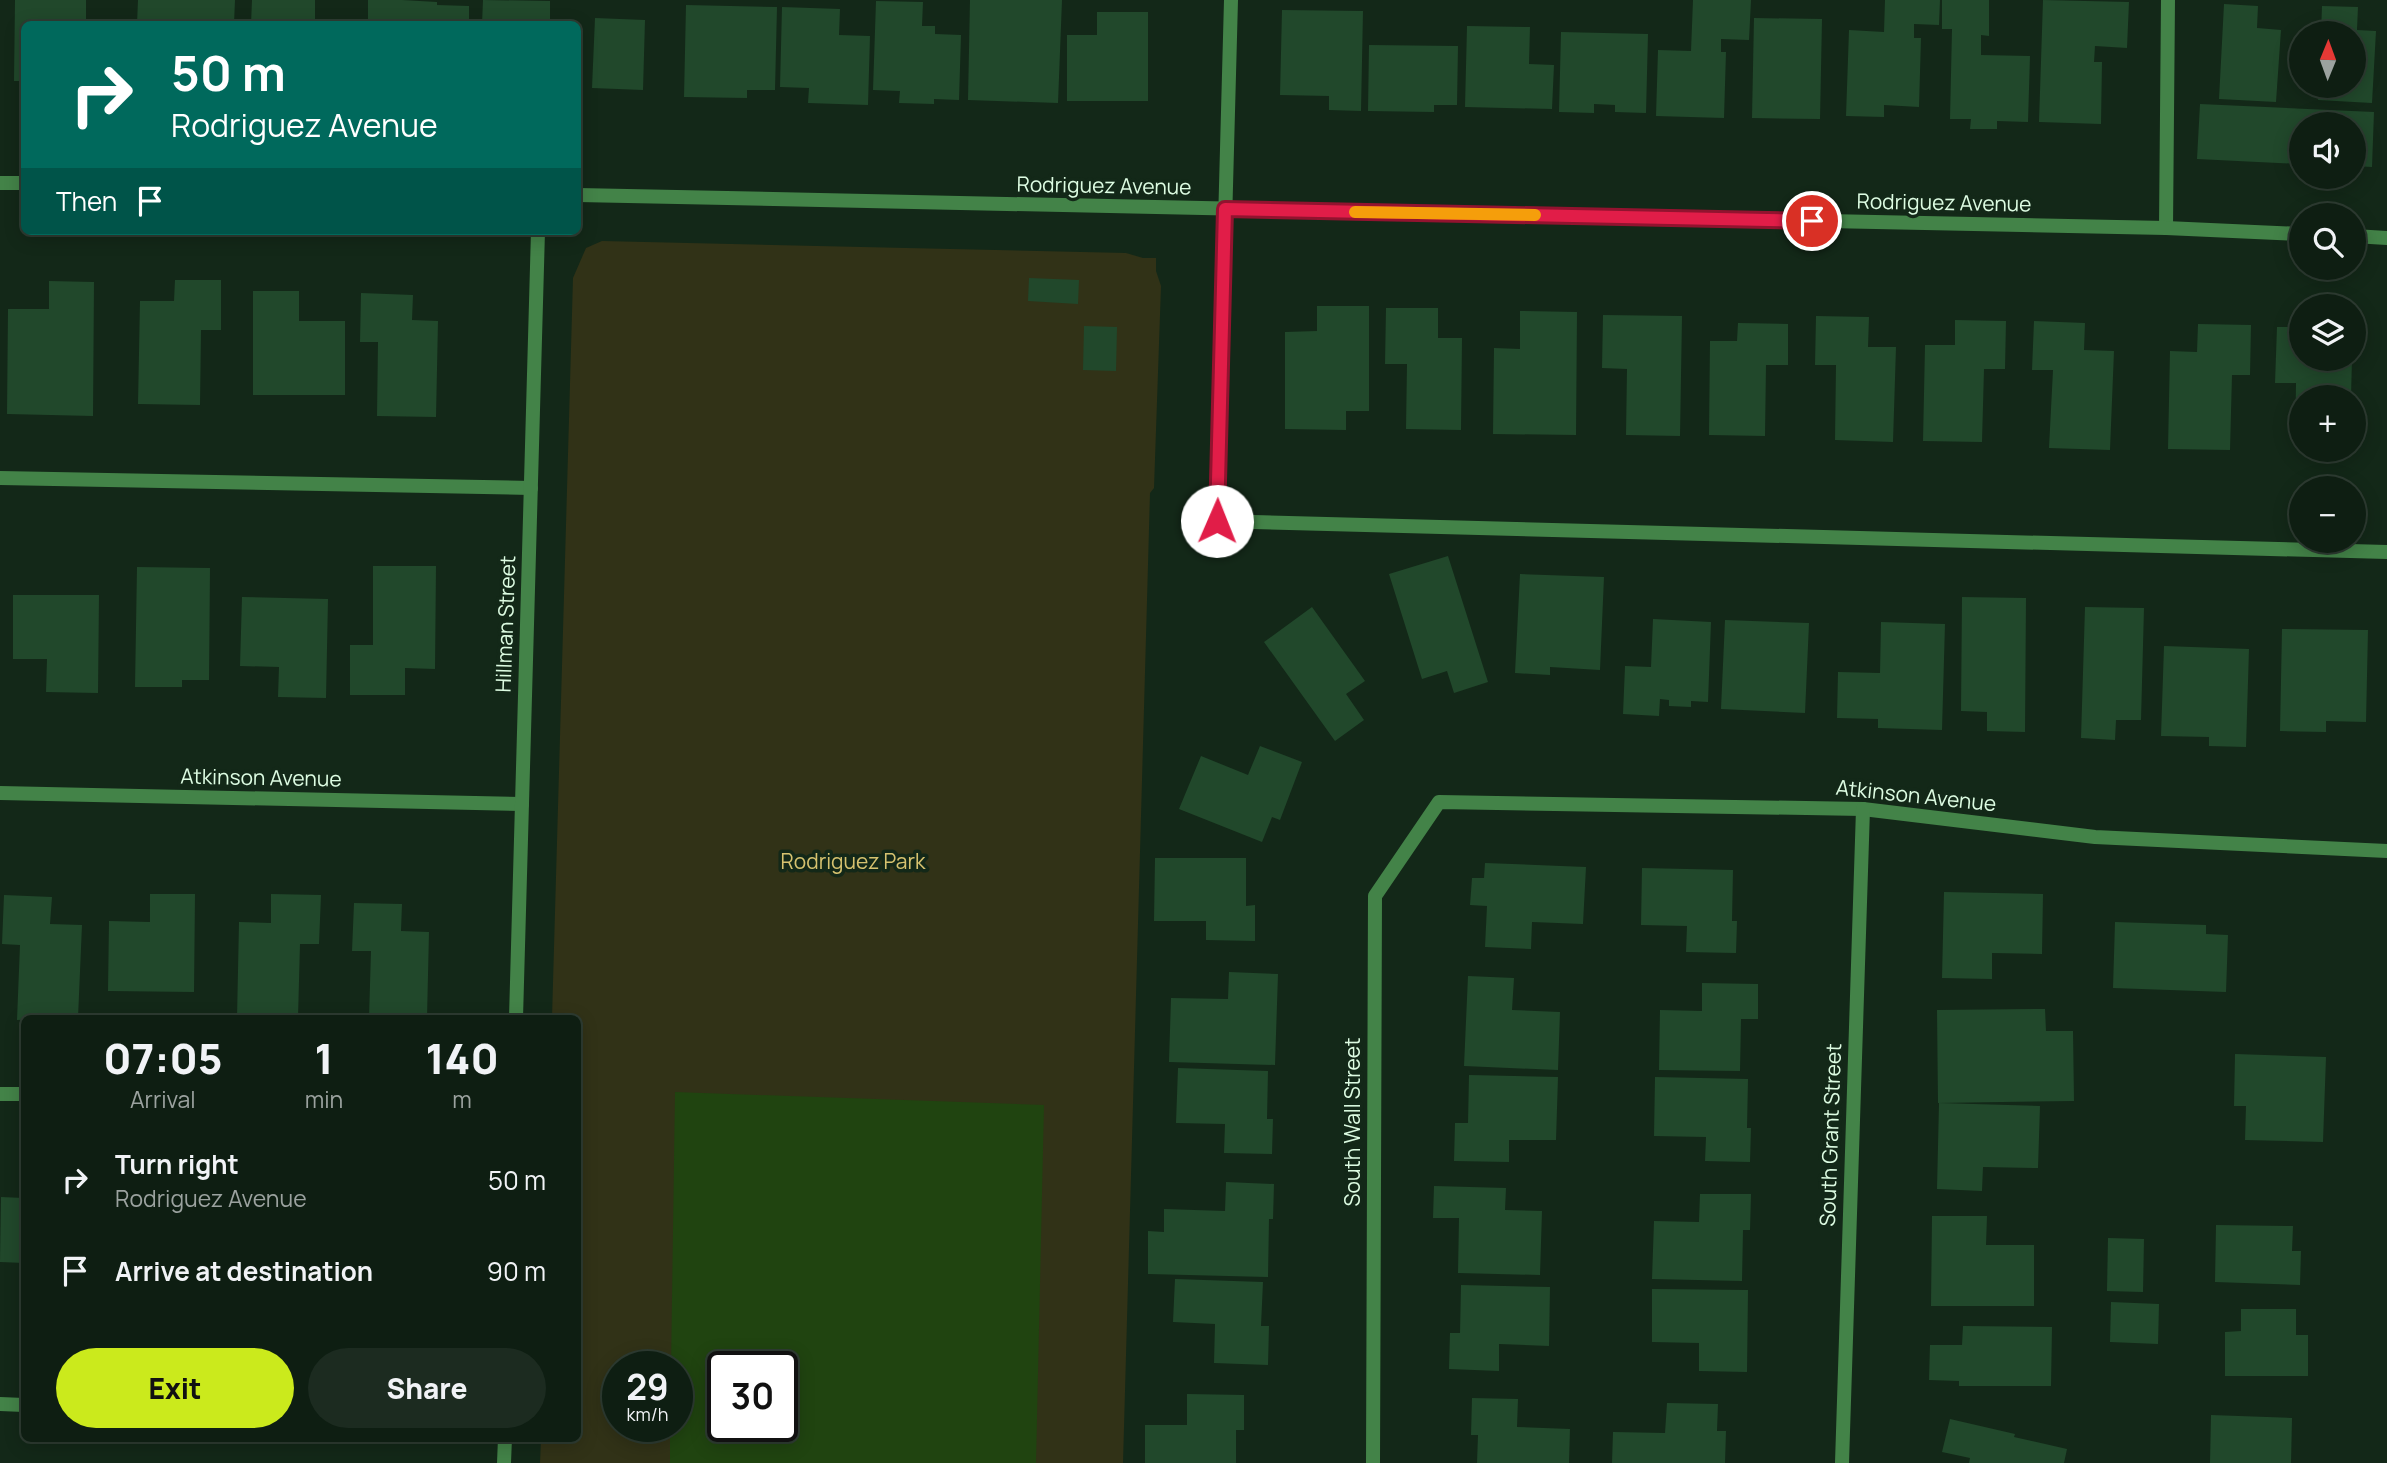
<!DOCTYPE html>
<meta charset="utf-8">
<style>
:root{--surface:#0e1e12;--page:#1c2b20;--text:#f1f3f6;--muted:#9ba29f;--line:#2e3c32;--accent:#cbea1c}
body{margin:0;font-family:Manrope,sans-serif;background:var(--page);color:var(--text);height:100vh;display:flex;flex-direction:column;font-size:26px;white-space:nowrap}
*{box-sizing:border-box;margin:0}
p{font-size:23px;color:var(--muted)}
.icon{flex:none;width:38px;height:38px;fill:none;stroke:currentColor;stroke-width:2;stroke-linecap:round;stroke-linejoin:round}
.map{position:relative;flex:1;overflow:hidden}
.sheet{position:absolute;left:21px;top:1015px;width:560px;height:427px;display:flex;flex-direction:column;background:var(--surface);border-radius:10px;box-shadow:0 4px 18px #0003,0 0 0 2px var(--line)}
.sheet>*{flex:none}
.banner{position:absolute;left:21px;top:21px;width:560px;height:214px;border-radius:10px;box-shadow:0 4px 18px #0003,0 0 0 2px var(--line);background:#00695c;color:#fff;overflow:hidden}
.needle{width:46px;rotate:1deg}
.buttons{position:absolute;left:2289px;top:21px;display:grid;gap:14px}
.buttons a{display:grid;place-items:center;width:77px;height:77px;border-radius:50%;background:var(--surface);box-shadow:0 4px 18px #0003,0 0 0 2px var(--line);font-size:35px}
.speed{position:absolute;left:602px;top:1351px;display:flex;gap:14px;font-size:35px;font-weight:700;text-align:center}
.speed>*{display:grid;place-content:center;width:91px;height:91px;border-radius:50%;background:var(--surface);box-shadow:0 4px 18px #0003,0 0 0 2px var(--line);line-height:1}
.speed small{font-size:18px;font-weight:400}
.speed .limit{border:4px solid #111;border-radius:10px;background:#fff;color:#111}
.pin{position:absolute;display:grid;place-items:center;width:60px;height:60px;color:#fff;margin:-30px;border:4px solid #fff;border-radius:50%;box-shadow:0 2px 7px #0007}
.me{position:absolute;width:77px;margin:-38px;rotate:1deg;stroke-linejoin:round;filter:drop-shadow(0 0 5px #0008)}
.turn{display:flex;align-items:center;gap:24px;height:147px;padding:0 35px;font-size:32px}
.turn .icon{width:91px;height:91px;stroke-width:2.5}
.turn b{display:block;font-size:49px;line-height:60px}
.then{display:flex;align-items:center;height:66px;padding:0 35px;background:#0003;gap:14px;font-size:26px}
.eta{display:flex;justify-content:space-evenly;align-items:center;height:119px;text-align:center}
.eta b{font-size:42px;font-weight:800;line-height:49px}
.primary-button{display:flex;gap:14px;margin-top:auto;padding:14px 35px}
.primary-button a{flex:1;height:80px;border-radius:42px;background:var(--accent);color:#111;font-size:28px;font-weight:800;line-height:80px;text-align:center}
.primary-button a+a{background:var(--page);color:var(--text)}
ul{padding:0;list-style:none}
li{display:flex;align-items:center;gap:21px;height:91px;padding:0 35px}
li div{flex:1}
li b{display:block;font-size:26px}
li em{font-style:normal}
.map>svg:first-child{display:block}
.green{fill:#313217;fill-rule:evenodd}
.water{fill:#204410;fill-rule:evenodd}
.building{fill:#21482b}
.lines{fill:none;stroke-linecap:round;stroke-linejoin:round}
.lane{stroke:#438348;stroke-width:14}
.street{stroke:#438348;stroke-width:14}
.route-casing{stroke:#92132f;stroke-width:18}
.route{stroke:#e11d48;stroke-width:12}
.slow{stroke:#f59e0b;stroke-width:12}
.labels{text-anchor:middle;stroke-width:7;stroke-linejoin:round;paint-order:stroke}
.street-label{font-size:21px;fill:#ddfce2;stroke:#132818}
.park-label{font-size:21px;fill:#d6c26f;stroke:#132818}
</style>
<div class="map">
<svg width="2387" height="1463" viewBox="0 0 2387 1463">
<rect width="100%" height="100%" fill="#132818"/>
<path class="green" d="M 602,241 L 1126,253 L 1143,258 L 1156,258 L 1156,271 L 1161,286 L 1154,488 L 1150,493 L 1123,1463 L 540,1463 L 541,1439 L 578,1438 L 578,1018 L 552,1018 L 573,278 L 586,248 ZM 618,1367 L 677,1367 L 677,1426 L 618,1426 ZM 723,1367 L 782,1367 L 782,1426 L 723,1426 Z"/>
<path class="water" d="M 675,1092 L 1044,1105 L 1036,1463 L 670,1463 L 670,1426 L 677,1426 L 677,1367 L 671,1367 ZM 723,1367 L 782,1367 L 782,1426 L 723,1426 Z"/>
<g class="building">
<path d="M 15,0 L 86,0 L 86,24 L 24,24 L 24,81 L 14,81 Z"/>
<path d="M 138,0 L 235,0 L 234,24 L 137,24 Z"/>
<path d="M 252,0 L 315,0 L 315,24 L 251,24 Z"/>
<path d="M 368,0 L 402,0 L 437,2 L 437,5 L 469,6 L 469,24 L 368,24 Z"/>
<path d="M 483,0 L 550,1 L 550,24 L 482,24 Z"/>
<path d="M 970,0 L 1062,0 L 1058,103 L 968,100 Z"/>
<path d="M 1693,0 L 1751,0 L 1749,40 L 1721,39 L 1721,52 L 1726,52 L 1724,118 L 1656,116 L 1658,50 L 1691,51 Z"/>
<path d="M 1885,0 L 1940,0 L 1939,25 L 1914,24 L 1914,38 L 1921,38 L 1919,107 L 1884,105 L 1884,117 L 1846,116 L 1849,30 L 1884,32 Z"/>
<path d="M 1942,0 L 1989,0 L 1989,36 L 1981,35 L 1981,55 L 2030,56 L 2028,122 L 1997,121 L 1997,129 L 1970,129 L 1971,119 L 1950,119 L 1952,29 L 1942,29 Z"/>
<path d="M 2043,0 L 2129,2 L 2127,48 L 2095,46 L 2094,62 L 2102,62 L 2101,124 L 2039,122 Z"/>
<path d="M 876,1 L 923,2 L 922,26 L 935,26 L 935,34 L 961,35 L 959,100 L 934,99 L 934,104 L 899,103 L 900,91 L 873,90 Z"/>
<path d="M 2224,4 L 2258,6 L 2257,28 L 2281,30 L 2276,102 L 2219,99 Z"/>
<path d="M 686,5 L 777,7 L 775,90 L 747,90 L 747,98 L 684,97 Z"/>
<path d="M 2322,6 L 2358,7 L 2357,30 L 2376,31 L 2372,103 L 2318,100 L 2319,86 L 2354,86 L 2354,33 L 2321,33 Z"/>
<path d="M 782,7 L 840,9 L 839,35 L 870,36 L 868,105 L 808,103 L 809,88 L 780,87 Z"/>
<path d="M 1282,10 L 1363,11 L 1361,111 L 1329,110 L 1329,96 L 1280,95 Z"/>
<path d="M 1097,12 L 1148,12 L 1148,101 L 1067,101 L 1067,35 L 1097,35 Z"/>
<path d="M 595,18 L 645,20 L 643,90 L 592,88 Z"/>
<path d="M 1754,18 L 1822,19 L 1820,119 L 1752,118 Z"/>
<path d="M 1467,26 L 1530,27 L 1529,64 L 1554,65 L 1552,109 L 1465,107 Z"/>
<path d="M 1561,32 L 1648,34 L 1646,113 L 1615,112 L 1615,105 L 1594,104 L 1594,113 L 1559,112 Z"/>
<path d="M 578,35 L 583,35 L 582,85 L 578,85 Z"/>
<path d="M 1369,45 L 1458,46 L 1457,105 L 1434,105 L 1434,112 L 1368,111 Z"/>
<path d="M 2200,104 L 2374,112 L 2372,167 L 2354,166 L 2354,124 L 2301,124 L 2301,164 L 2197,159 Z"/>
<path d="M 1029,278 L 1079,280 L 1078,304 L 1028,301 Z"/>
<path d="M 175,280 L 221,280 L 221,330 L 201,330 L 200,405 L 138,404 L 140,301 L 174,301 Z"/>
<path d="M 49,281 L 94,282 L 93,416 L 7,414 L 8,309 L 49,309 Z"/>
<path d="M 253,291 L 299,291 L 299,321 L 345,321 L 345,395 L 253,395 Z"/>
<path d="M 361,293 L 413,295 L 412,320 L 438,321 L 436,417 L 377,416 L 378,342 L 360,342 Z"/>
<path d="M 1317,306 L 1369,306 L 1369,411 L 1346,411 L 1346,430 L 1285,429 L 1285,332 L 1317,331 Z"/>
<path d="M 1386,308 L 1438,308 L 1438,338 L 1462,338 L 1461,430 L 1406,429 L 1407,364 L 1385,364 Z"/>
<path d="M 1520,311 L 1577,312 L 1576,435 L 1493,434 L 1494,348 L 1520,349 Z"/>
<path d="M 1603,315 L 1682,316 L 1680,436 L 1626,435 L 1627,369 L 1602,368 Z"/>
<path d="M 1816,316 L 1869,317 L 1868,347 L 1896,347 L 1893,442 L 1835,440 L 1836,365 L 1815,365 Z"/>
<path d="M 1955,320 L 2006,321 L 2005,369 L 1984,369 L 1982,442 L 1923,441 L 1925,345 L 1955,345 Z"/>
<path d="M 2034,321 L 2085,323 L 2084,350 L 2114,351 L 2110,450 L 2049,448 L 2053,370 L 2032,370 Z"/>
<path d="M 1738,323 L 1788,324 L 1788,365 L 1766,365 L 1765,436 L 1709,435 L 1710,341 L 1737,341 Z"/>
<path d="M 2198,324 L 2251,325 L 2250,375 L 2232,375 L 2230,450 L 2168,449 L 2170,351 L 2197,352 Z"/>
<path d="M 1084,326 L 1117,327 L 1116,371 L 1083,370 Z"/>
<path d="M 2277,327 L 2301,327 L 2301,359 L 2352,359 L 2351,397 L 2301,397 L 2301,449 L 2295,448 L 2296,383 L 2275,383 Z"/>
<path d="M 1448,556 L 1488,682 L 1454,693 L 1447,671 L 1422,679 L 1389,574 Z"/>
<path d="M 373,566 L 436,566 L 435,669 L 405,668 L 405,695 L 350,695 L 350,645 L 373,645 Z"/>
<path d="M 137,567 L 210,568 L 209,680 L 182,680 L 182,687 L 135,687 Z"/>
<path d="M 1520,574 L 1604,577 L 1600,670 L 1550,667 L 1550,675 L 1515,673 Z"/>
<path d="M 13,595 L 99,595 L 98,693 L 46,692 L 47,659 L 13,659 Z"/>
<path d="M 242,597 L 328,599 L 326,698 L 278,697 L 279,667 L 240,666 Z"/>
<path d="M 1962,597 L 2026,598 L 2025,732 L 1987,731 L 1987,712 L 1961,711 Z"/>
<path d="M 1312,607 L 1365,681 L 1346,694 L 1364,720 L 1335,741 L 1264,642 Z"/>
<path d="M 2085,607 L 2144,608 L 2141,720 L 2116,720 L 2115,740 L 2081,738 Z"/>
<path d="M 1653,619 L 1711,622 L 1708,702 L 1691,701 L 1691,707 L 1669,706 L 1669,700 L 1660,699 L 1659,716 L 1623,714 L 1625,666 L 1651,667 Z"/>
<path d="M 1725,620 L 1809,623 L 1805,713 L 1721,709 Z"/>
<path d="M 1881,622 L 1945,624 L 1942,730 L 1878,728 L 1878,719 L 1837,718 L 1838,672 L 1880,673 Z"/>
<path d="M 2282,629 L 2368,630 L 2366,722 L 2326,721 L 2326,732 L 2280,731 Z"/>
<path d="M 2164,646 L 2249,649 L 2246,747 L 2209,746 L 2209,737 L 2161,736 Z"/>
<path d="M 1260,746 L 1302,762 L 1280,820 L 1272,817 L 1262,842 L 1179,809 L 1201,756 L 1248,775 Z"/>
<path d="M 1155,858 L 1246,858 L 1246,906 L 1255,905 L 1255,941 L 1206,940 L 1206,921 L 1154,921 Z"/>
<path d="M 1485,863 L 1586,867 L 1583,924 L 1532,922 L 1531,949 L 1485,947 L 1487,906 L 1470,905 L 1472,878 L 1484,878 Z"/>
<path d="M 1642,868 L 1733,870 L 1732,921 L 1737,921 L 1736,953 L 1686,952 L 1687,926 L 1641,925 Z"/>
<path d="M 1944,892 L 2043,894 L 2042,954 L 1992,953 L 1992,979 L 1942,978 Z"/>
<path d="M 150,894 L 195,894 L 194,992 L 108,991 L 109,921 L 150,922 Z"/>
<path d="M 271,894 L 321,895 L 319,944 L 300,944 L 298,1018 L 237,1018 L 239,922 L 271,923 Z"/>
<path d="M 4,895 L 52,897 L 50,924 L 82,925 L 78,1018 L 17,1020 L 20,945 L 2,944 Z"/>
<path d="M 354,903 L 402,904 L 401,931 L 429,932 L 427,1018 L 369,1018 L 371,951 L 352,951 Z"/>
<path d="M 2115,922 L 2206,925 L 2206,934 L 2228,935 L 2226,992 L 2113,988 Z"/>
<path d="M 1229,972 L 1278,974 L 1275,1065 L 1169,1062 L 1171,998 L 1228,999 Z"/>
<path d="M 1468,976 L 1514,978 L 1512,1010 L 1560,1012 L 1558,1070 L 1464,1066 Z"/>
<path d="M 1702,983 L 1758,984 L 1758,1019 L 1741,1019 L 1740,1071 L 1659,1070 L 1660,1010 L 1702,1011 Z"/>
<path d="M 2045,1009 L 2046,1031 L 2073,1031 L 2074,1101 L 1938,1103 L 1937,1010 Z"/>
<path d="M 2235,1054 L 2326,1057 L 2323,1142 L 2245,1140 L 2246,1106 L 2234,1106 Z"/>
<path d="M 1178,1068 L 1268,1071 L 1267,1119 L 1273,1119 L 1272,1154 L 1224,1153 L 1225,1124 L 1176,1123 Z"/>
<path d="M 1469,1075 L 1558,1077 L 1556,1140 L 1509,1140 L 1509,1162 L 1454,1161 L 1455,1123 L 1468,1123 Z"/>
<path d="M 1655,1077 L 1748,1079 L 1747,1128 L 1751,1128 L 1750,1162 L 1705,1161 L 1706,1137 L 1654,1136 Z"/>
<path d="M 1939,1103 L 2040,1106 L 2038,1168 L 1983,1167 L 1982,1191 L 1937,1189 Z"/>
<path d="M 1226,1182 L 1274,1184 L 1273,1219 L 1269,1219 L 1268,1277 L 1148,1274 L 1148,1231 L 1164,1232 L 1164,1209 L 1225,1211 Z"/>
<path d="M 1434,1186 L 1506,1188 L 1505,1210 L 1542,1211 L 1540,1275 L 1458,1273 L 1459,1218 L 1433,1218 Z"/>
<path d="M 1700,1194 L 1751,1194 L 1750,1230 L 1743,1230 L 1742,1281 L 1652,1279 L 1654,1221 L 1699,1222 Z"/>
<path d="M 1,1197 L 24,1198 L 24,1263 L 0,1262 Z"/>
<path d="M 1932,1216 L 1987,1216 L 1986,1245 L 2034,1245 L 2034,1306 L 1931,1306 Z"/>
<path d="M 2216,1225 L 2293,1226 L 2292,1251 L 2301,1251 L 2300,1285 L 2215,1282 Z"/>
<path d="M 2108,1238 L 2144,1239 L 2143,1292 L 2107,1291 Z"/>
<path d="M 1175,1279 L 1263,1282 L 1261,1326 L 1269,1326 L 1268,1365 L 1214,1363 L 1215,1324 L 1173,1322 Z"/>
<path d="M 1461,1285 L 1550,1287 L 1549,1346 L 1499,1344 L 1499,1371 L 1449,1369 L 1450,1333 L 1460,1333 Z"/>
<path d="M 1652,1289 L 1748,1290 L 1747,1372 L 1699,1371 L 1699,1343 L 1652,1342 Z"/>
<path d="M 2111,1302 L 2159,1304 L 2158,1344 L 2110,1342 Z"/>
<path d="M 2241,1309 L 2296,1309 L 2296,1335 L 2308,1335 L 2308,1376 L 2225,1376 L 2225,1332 L 2241,1331 Z"/>
<path d="M 1963,1326 L 2052,1327 L 2051,1386 L 1959,1386 L 1959,1381 L 1929,1380 L 1930,1345 L 1962,1345 Z"/>
<path d="M 1187,1394 L 1244,1395 L 1244,1430 L 1236,1430 L 1236,1463 L 1145,1463 L 1145,1425 L 1187,1425 Z"/>
<path d="M 1472,1398 L 1518,1399 L 1517,1427 L 1570,1429 L 1569,1463 L 1477,1463 L 1478,1435 L 1471,1435 Z"/>
<path d="M 1667,1403 L 1718,1404 L 1717,1431 L 1726,1431 L 1725,1463 L 1612,1463 L 1613,1432 L 1665,1433 Z"/>
<path d="M 2211,1415 L 2292,1418 L 2291,1463 L 2210,1463 Z"/>
<path d="M 1950,1419 L 2015,1434 L 2014,1437 L 2067,1449 L 2064,1463 L 1969,1463 L 1970,1458 L 1942,1452 Z"/>
</g>
<g class="lines">
<g class="lane">
<path d="M 2166,228 L 2168,0"/>
<path d="M 0,478 L 531,488"/>
<path d="M 1217,521 L 2387,552"/>
<path d="M 0,1094 L 24,1094"/>
</g>
<g class="street">
<path d="M 0,183 L 24,183"/>
<path d="M 578,195 L 2166,228 L 2301,234"/>
<path d="M 2354,236 L 2387,238"/>
<path d="M 1217,521 L 1231,0"/>
<path d="M 0,793 L 522,804"/>
<path d="M 516,1018 L 538,231"/>
<path d="M 0,1404 L 24,1405"/>
<path d="M 504,1463 L 505,1438"/>
<path d="M 1373,1463 L 1375,896 L 1439,802 L 1863,809 L 2095,837 L 2387,851"/>
<path d="M 1842,1463 L 1863,809"/>
</g>
</g>
<g class="lines">
<g class="route-casing">
<path id="route" d="M 1217,521 L 1225,209 L 1812,221"/>
</g>
<use href="#route" class="route"/>
<path class="slow" d="M 1355,212 L 1535,215"/>
</g>
<g class="labels">
<g class="street-label">
<text transform="translate(1104 186) rotate(1)" y="7">Rodriguez Avenue</text>
<text transform="translate(1944 203) rotate(1)" y="7">Rodriguez Avenue</text>
<text transform="translate(506 624) rotate(-88)" y="7">Hillman Street</text>
<text transform="translate(261 778) rotate(1)" y="7">Atkinson Avenue</text>
<text transform="translate(1916 796) rotate(6)" y="7">Atkinson Avenue</text>
<text transform="translate(1353 1122) rotate(-90)" y="7">South Wall Street</text>
<text transform="translate(1831 1135) rotate(-88)" y="7">South Grant Street</text>
</g>
<g class="park-label">
<text x="853" y="869">Rodriguez Park</text>
</g>
</g>
</svg>
<div class="buttons">
<a><svg class="needle" viewBox="-14 -14 28 28"><path d="M0-13l5 13h-10z" fill="#e53935"/><path d="M0 13l5-13h-10z" fill="#9ba29f"/></svg></a>
<a><svg class="icon" aria-label="sound" viewBox="0 0 24 24"><path d="M4 9h4l5-4v14l-5-4H4zM17 9q2 3 0 6"/></svg></a>
<a><svg class="icon" aria-label="search" viewBox="0 0 24 24"><circle cx="10" cy="10" r="6"/><path d="M15 15l6 6"/></svg></a>
<a><svg class="icon" aria-label="layers" viewBox="0 0 24 24"><path d="M12 4l9 5-9 5-9-5zM3 14l9 5 9-5"/></svg></a>
<a>+</a>
<a>−</a>
</div>
<div class="speed"><div>29<small>km/h</small></div><div class="limit">30</div></div>
<div class="pin" style="left:1812px;top:221px;background:#d93025"><svg class="icon" aria-label="arrive" viewBox="0 0 24 24"><path d="M6 21V4h12l-3 4 3 4H6"/></svg></div>
<svg class="me" style="left:1217px;top:521px" viewBox="-20 -20 40 40"><circle r="19" fill="#fff"/><path d="M0-13L10 11 0 6-10 11z" fill="#e11d48"/></svg>
<div class="banner">
<div class="turn"><svg class="icon" aria-label="right" viewBox="0 0 24 24"><path d="M7 20v-9h11M14 6l5 5-5 5"/></svg><div><b>50 m</b>Rodriguez Avenue</div></div>
<div class="then">Then<svg class="icon" aria-label="arrive" viewBox="0 0 24 24"><path d="M6 21V4h12l-3 4 3 4H6"/></svg></div>
</div>
<section class="sheet">
<div class="eta">
<div><b>07:05</b><p>Arrival</p></div>
<div><b>1</b><p>min</p></div>
<div><b>140</b><p>m</p></div>
</div>
<ul>
<li><svg class="icon" aria-label="right" viewBox="0 0 24 24"><path d="M7 20v-9h11M14 6l5 5-5 5"/></svg><div><b>Turn right</b><p>Rodriguez Avenue</p></div><em>50 m</em></li>
<li><svg class="icon" aria-label="arrive" viewBox="0 0 24 24"><path d="M6 21V4h12l-3 4 3 4H6"/></svg><div><b>Arrive at destination</b></div><em>90 m</em></li>
</ul>
<div class="primary-button"><a>Exit</a><a>Share</a></div>
</section>
</div>
